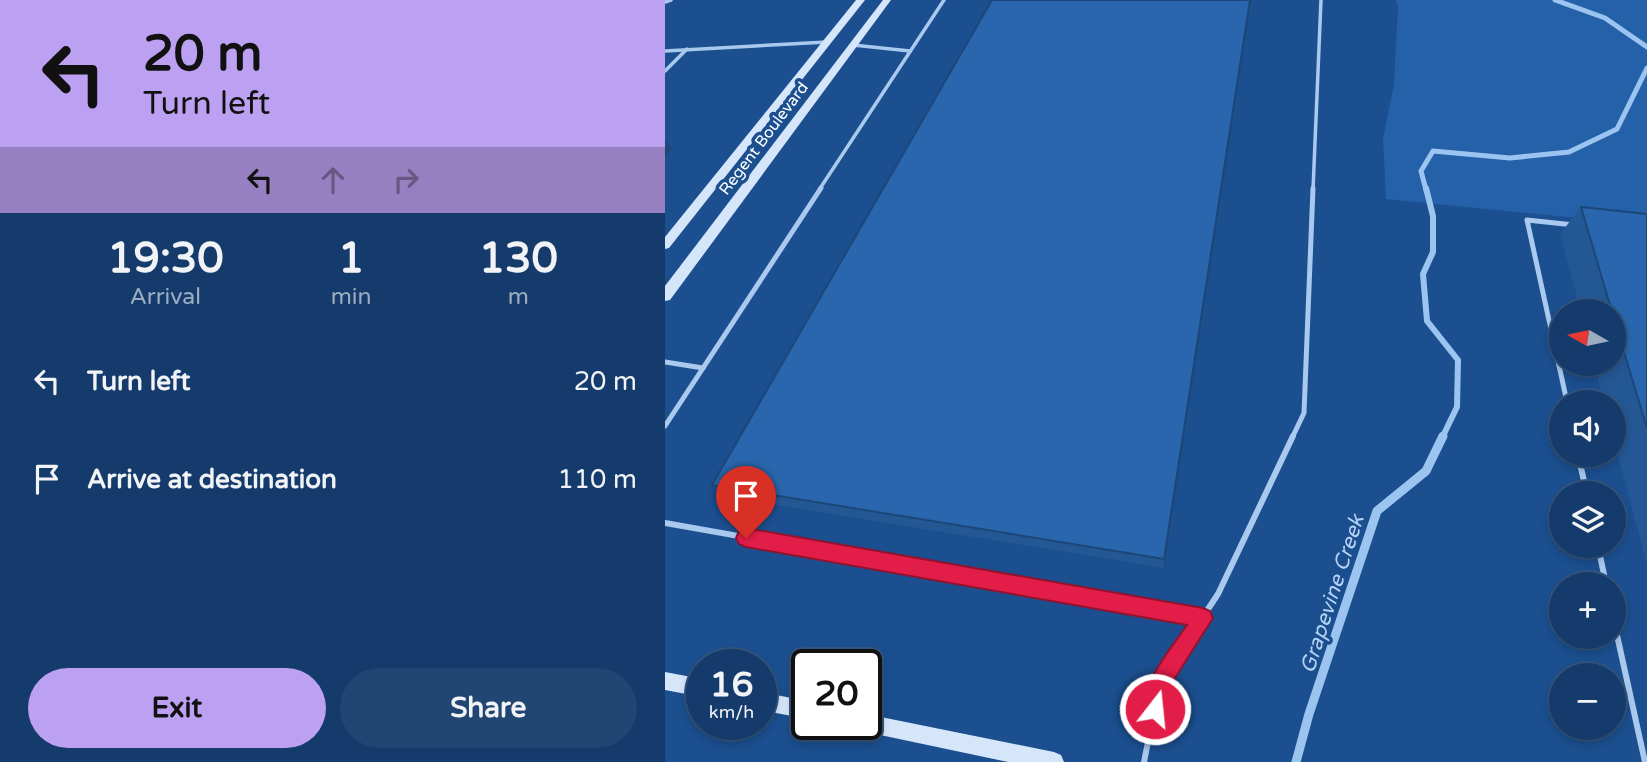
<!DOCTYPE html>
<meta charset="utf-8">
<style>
:root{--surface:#143b6b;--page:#214673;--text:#f1f3f6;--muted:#9dadc1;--line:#33557e;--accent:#bca0f2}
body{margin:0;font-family:"Varela Round",sans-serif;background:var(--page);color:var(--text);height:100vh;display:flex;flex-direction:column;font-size:26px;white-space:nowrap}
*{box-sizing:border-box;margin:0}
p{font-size:23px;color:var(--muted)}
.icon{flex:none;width:38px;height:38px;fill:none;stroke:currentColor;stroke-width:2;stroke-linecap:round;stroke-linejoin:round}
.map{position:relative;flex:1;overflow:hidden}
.details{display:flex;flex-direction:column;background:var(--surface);width:665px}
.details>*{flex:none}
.top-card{background:#bca0f2;color:#111;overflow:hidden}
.needle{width:46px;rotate:279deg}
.tools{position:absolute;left:884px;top:299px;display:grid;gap:14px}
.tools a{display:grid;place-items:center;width:77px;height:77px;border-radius:50%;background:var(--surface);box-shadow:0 4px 10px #0003,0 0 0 2px var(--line);font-size:35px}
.speed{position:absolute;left:21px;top:649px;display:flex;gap:14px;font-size:35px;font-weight:700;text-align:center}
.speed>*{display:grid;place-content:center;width:91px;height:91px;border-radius:50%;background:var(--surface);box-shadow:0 4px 10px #0003,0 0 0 2px var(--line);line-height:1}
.speed small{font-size:18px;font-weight:400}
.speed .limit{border:4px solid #111;border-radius:10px;background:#fff;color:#111}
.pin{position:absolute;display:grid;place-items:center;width:60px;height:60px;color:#fff;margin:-72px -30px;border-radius:50% 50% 50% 0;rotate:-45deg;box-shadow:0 0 7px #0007}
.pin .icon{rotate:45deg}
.me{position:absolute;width:77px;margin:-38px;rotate:16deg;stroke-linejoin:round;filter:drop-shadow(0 0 5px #0008)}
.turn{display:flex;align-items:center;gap:24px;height:147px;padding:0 28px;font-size:32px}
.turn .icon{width:91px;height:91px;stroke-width:2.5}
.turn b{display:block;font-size:49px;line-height:60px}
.lanes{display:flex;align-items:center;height:66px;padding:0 28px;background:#0003;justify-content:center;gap:35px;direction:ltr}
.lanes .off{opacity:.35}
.eta{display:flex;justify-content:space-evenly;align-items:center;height:119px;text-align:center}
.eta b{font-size:42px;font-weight:800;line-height:49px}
.primary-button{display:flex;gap:14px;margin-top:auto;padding:14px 28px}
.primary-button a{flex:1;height:80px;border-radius:42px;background:var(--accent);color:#111;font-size:28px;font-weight:800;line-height:80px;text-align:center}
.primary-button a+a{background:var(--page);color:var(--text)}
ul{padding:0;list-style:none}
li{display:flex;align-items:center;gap:21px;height:98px;padding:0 28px}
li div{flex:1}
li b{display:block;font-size:26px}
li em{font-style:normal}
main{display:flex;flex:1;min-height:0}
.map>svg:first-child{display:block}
.green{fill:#2461a8}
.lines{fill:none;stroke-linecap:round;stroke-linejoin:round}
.stream-far2{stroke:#9cc4f0;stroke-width:5}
.stream-far1{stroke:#9cc4f0;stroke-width:6}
.stream{stroke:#9cc4f0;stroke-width:9}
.lane-far2{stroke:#a9c9ee;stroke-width:3.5}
.lane-far1{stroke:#a9c9ee;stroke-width:5}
.lane{stroke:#a9c9ee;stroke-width:6}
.secondary{fill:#d6e6fa;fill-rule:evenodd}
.wall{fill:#245895}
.shaded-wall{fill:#1d4779}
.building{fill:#2a66ad;stroke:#1d4779;stroke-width:2}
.route{fill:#e11d48;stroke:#92132f;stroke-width:2}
.labels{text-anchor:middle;stroke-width:7;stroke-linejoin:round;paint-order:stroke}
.far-street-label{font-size:16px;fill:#fff;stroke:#1b4f8f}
.water-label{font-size:21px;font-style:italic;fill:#b5d3f5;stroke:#1b4f8f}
</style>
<main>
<section class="details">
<div class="top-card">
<div class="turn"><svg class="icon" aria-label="left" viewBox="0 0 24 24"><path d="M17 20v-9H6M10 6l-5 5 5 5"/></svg><div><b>20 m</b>Turn left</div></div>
<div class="lanes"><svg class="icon" aria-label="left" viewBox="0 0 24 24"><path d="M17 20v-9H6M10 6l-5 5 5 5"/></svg><svg class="icon off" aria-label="ahead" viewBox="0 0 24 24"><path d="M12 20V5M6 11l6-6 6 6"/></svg><svg class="icon off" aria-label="right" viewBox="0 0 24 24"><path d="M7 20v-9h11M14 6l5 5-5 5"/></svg></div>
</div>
<div class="eta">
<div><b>19:30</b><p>Arrival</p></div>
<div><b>1</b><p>min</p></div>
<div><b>130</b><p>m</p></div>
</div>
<ul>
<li><svg class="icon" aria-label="left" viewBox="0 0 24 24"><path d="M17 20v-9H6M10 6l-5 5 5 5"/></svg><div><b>Turn left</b></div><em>20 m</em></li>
<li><svg class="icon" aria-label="arrive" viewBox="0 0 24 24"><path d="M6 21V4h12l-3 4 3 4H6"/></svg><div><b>Arrive at destination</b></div><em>110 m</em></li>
</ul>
<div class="primary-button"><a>Exit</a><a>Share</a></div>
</section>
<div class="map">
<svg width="982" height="762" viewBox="0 0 982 762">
<rect width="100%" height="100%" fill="#1b4f8f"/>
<path class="green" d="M 730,0 L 982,0 L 982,225 L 721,199 L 718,139 L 729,84 L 733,5 Z"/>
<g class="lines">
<g class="stream-far2">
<path d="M 890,0 L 940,18 L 982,47"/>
<path d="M 761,190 L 756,171 L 768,151 L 845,158 L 904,152 L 952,129 L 982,68"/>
</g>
<path class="stream-far1" d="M 761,188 L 768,216 L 768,252 L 758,274 L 762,321 L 793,360 L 792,407 L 777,438"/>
<path class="stream" d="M 631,762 L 644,714 L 712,511 L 761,471 L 778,436"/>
<g class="lane-far2">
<path d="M 0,2 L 6,0"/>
<path d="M 188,45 L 245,51"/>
<path d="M 0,51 L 162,42"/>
<path d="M 0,71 L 22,49"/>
<path d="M 154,190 L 279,0"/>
<path d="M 648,190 L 656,0"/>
</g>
<g class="lane-far1">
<path d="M 0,362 L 38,368"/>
<path d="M 902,402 L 862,220 L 909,225"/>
<path d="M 0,426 L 156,188"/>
<path d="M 627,438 L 639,413 L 648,188"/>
</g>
<g class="lane">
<path d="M 913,455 L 922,494"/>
<path d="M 0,523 L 538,618"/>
<path d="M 933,546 L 941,584"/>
<path d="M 948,617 L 980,762"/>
<path d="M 479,762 L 495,682 L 553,594 L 628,436"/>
</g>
<g class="secondary">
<path d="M 191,0 L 200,0 L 4,248 L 0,249 L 0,237 Z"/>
<path d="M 218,0 L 226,0 L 5,300 L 0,301 L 0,286 Z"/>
<path d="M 0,672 L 37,679 L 37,697 L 0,690 Z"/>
<path d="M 96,692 L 142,701 L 142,719 L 96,710 Z"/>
<path d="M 201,714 L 389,752 L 396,755 L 399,762 L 343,762 L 201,732 L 194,730 L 192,724 L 201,724 Z"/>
</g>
</g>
<g class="wall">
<path d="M 586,0 L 499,568 L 70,498 L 47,485 Z"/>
<path d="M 916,207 L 982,214 L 982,564 L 948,437 L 948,402 L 939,402 L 929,364 L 948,364 L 948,312 L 916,312 L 895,234 Z"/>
</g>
<g class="shaded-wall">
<path d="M 585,0 L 586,0 L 499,568 L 499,559 Z"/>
<path d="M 0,140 L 7,149 L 0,157 Z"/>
</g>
<g class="building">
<path d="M 327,0 L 585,0 L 499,559 L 47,485 Z"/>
<path d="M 916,207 L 982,214 L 982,428 L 948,316 L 948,312 L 947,312 Z"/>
</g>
<path class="route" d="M 81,528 L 538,608 L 545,611 L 548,618 L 505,686 L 497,716 L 490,719 L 482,716 C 471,688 507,647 522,625 L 81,547 L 74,544 L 71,538 L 74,531 Z"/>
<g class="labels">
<g class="far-street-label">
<text transform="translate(98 138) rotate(-53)" y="6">Regent Boulevard</text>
</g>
<g class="water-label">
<text transform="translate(667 594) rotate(-72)" y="7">Grapevine Creek</text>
</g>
</g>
</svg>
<div class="tools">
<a><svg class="needle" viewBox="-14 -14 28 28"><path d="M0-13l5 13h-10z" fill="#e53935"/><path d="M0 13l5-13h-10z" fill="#9dadc1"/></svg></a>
<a><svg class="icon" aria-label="sound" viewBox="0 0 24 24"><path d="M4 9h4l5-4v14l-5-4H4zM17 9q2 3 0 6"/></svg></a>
<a><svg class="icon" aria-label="layers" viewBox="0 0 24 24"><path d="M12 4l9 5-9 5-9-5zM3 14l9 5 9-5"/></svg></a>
<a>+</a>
<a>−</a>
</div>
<div class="speed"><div>16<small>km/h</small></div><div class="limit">20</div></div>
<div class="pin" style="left:81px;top:538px;background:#d93025"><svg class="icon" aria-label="arrive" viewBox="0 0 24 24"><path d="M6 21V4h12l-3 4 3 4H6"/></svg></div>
<svg class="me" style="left:490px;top:709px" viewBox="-20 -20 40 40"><circle r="17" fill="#e11d48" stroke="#fff" stroke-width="3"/><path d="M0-11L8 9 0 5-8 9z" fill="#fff"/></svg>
</div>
</main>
